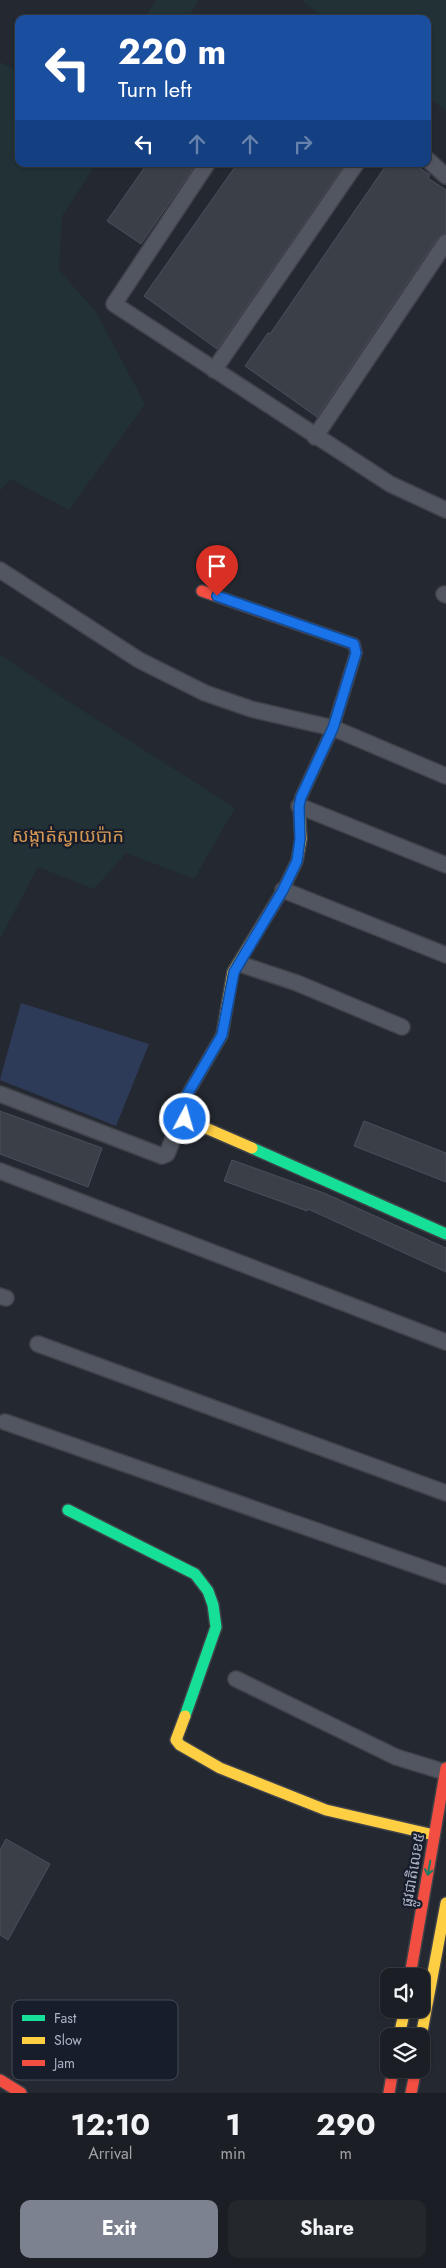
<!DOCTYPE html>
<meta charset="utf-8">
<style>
:root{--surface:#1b1e24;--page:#24272c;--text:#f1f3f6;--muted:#a0a2a6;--line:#393c41;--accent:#7c8290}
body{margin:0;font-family:Jost,"Noto Sans Khmer",sans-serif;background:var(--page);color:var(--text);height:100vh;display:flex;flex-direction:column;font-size:19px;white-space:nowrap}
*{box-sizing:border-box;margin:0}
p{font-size:16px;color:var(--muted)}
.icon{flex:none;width:28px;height:28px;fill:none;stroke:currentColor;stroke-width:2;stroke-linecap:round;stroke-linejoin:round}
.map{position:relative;height:2093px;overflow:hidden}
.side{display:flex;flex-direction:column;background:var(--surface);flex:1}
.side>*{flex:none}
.banner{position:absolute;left:15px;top:15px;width:416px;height:152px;border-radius:10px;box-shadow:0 1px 4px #0004,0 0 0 1px var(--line);background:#1a4fa0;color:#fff;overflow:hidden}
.tools{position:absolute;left:380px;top:1968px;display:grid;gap:10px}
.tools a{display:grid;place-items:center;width:50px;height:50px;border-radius:10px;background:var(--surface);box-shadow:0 1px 4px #0004,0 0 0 1px var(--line);font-size:25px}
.pin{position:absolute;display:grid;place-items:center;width:42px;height:42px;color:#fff;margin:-51px -21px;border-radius:50% 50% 50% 0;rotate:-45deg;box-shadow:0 0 5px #0007}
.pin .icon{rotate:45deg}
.me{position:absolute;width:55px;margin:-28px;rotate:6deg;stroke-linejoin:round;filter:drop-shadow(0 0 4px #0008)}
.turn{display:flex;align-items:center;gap:18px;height:105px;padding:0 20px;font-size:22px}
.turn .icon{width:65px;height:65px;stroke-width:2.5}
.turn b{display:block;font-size:35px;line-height:42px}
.lanes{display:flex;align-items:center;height:48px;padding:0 20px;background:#0003;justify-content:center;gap:25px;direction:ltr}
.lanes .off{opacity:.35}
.eta{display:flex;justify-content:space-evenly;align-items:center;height:85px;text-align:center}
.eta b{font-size:30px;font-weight:700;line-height:35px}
.primary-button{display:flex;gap:10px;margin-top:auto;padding:10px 20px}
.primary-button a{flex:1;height:58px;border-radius:10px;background:var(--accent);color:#fff;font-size:20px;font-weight:700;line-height:58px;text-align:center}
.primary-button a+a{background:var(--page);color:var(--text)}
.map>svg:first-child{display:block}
.green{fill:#213136}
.water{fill:#2e3b58}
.building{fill:#3b3f47;stroke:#4b4f59}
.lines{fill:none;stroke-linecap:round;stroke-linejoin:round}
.street-casing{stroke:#404249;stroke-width:18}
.fast-casing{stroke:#404249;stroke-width:14}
.slow-casing{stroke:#404249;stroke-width:14}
.jam-casing{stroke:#404249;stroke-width:14}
.street{stroke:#525660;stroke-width:15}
.fast{stroke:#16e098;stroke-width:11}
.slow{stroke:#ffcf43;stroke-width:11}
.jam{stroke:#f24e42;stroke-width:11}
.oneway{stroke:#167e62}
.route-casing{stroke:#114b97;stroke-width:12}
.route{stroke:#1a73e8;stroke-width:9}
.labels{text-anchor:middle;stroke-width:4.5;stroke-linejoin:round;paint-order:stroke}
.street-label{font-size:15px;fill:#abb2c4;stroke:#171d2b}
.quarter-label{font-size:18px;fill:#d79853;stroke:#171d2b}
.key{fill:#171d2b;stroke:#434a59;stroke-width:1}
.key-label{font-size:14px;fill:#abb2c4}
</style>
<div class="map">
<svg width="446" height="2093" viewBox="0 0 446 2093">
<rect width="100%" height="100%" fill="#242830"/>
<g class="green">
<path d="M 156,0 L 199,0 L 187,19 L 144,19 Z"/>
<path d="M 301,0 L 446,0 L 446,111 L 428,97 L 428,19 L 326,19 Z"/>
<path d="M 0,62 L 19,72 L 19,164 L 96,164 L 62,216 L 59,270 L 96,312 L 145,404 L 69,510 L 10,479 L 0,491 Z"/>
<path d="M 0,654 L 63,698 L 235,808 L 194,879 L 126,853 L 94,889 L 38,867 L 0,939 Z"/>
</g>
<path class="water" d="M 21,1003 L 149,1044 L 116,1126 L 0,1080 Z"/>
<g class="building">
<path d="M 147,164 L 196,164 L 141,244 L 107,221 Z"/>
<path d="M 237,164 L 345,164 L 217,349 L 144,296 Z"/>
<path d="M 387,164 L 414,164 L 430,175 L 428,178 L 446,190 L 446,233 L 438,237 L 317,417 L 245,366 L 268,333 L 270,334 Z"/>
<path d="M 0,1111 L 102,1148 L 88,1187 L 0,1154 Z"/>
<path d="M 364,1121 L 446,1153 L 446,1182 L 354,1146 Z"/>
<path d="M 232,1160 L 324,1193 L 446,1248 L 446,1272 L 308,1209 L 307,1211 L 224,1181 Z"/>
<path d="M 6,1839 L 50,1864 L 8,1940 L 0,1935 L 0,1850 Z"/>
</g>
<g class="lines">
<g class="street-casing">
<g id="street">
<path d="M 428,160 L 446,176"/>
<path d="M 207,164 L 114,304 L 390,484 L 446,510"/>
<path d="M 214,370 L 356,164"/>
<path d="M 315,437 L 446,242"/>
<path d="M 0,570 L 139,660 L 205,693 L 251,709 L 333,728 L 446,776"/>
<path d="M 444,594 L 446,595"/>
<path d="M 299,806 L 446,865"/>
<path d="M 283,890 L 446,955"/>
<path d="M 240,964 L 297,983 L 402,1027"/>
<path d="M 0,1094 L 162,1156 L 167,1154 L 183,1113"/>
<path d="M 0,1171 L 446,1342"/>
<path d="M 0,1296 L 6,1298"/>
<path d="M 38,1344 L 446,1493"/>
<path d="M 5,1422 L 446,1576"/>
<path d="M 236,1679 L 396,1757 L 445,1772"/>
</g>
</g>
<g class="fast-casing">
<g id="fast">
<path d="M 252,1148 L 446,1234"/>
<path d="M 68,1510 L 195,1574 L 208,1591 L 213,1605 L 216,1627 L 185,1716"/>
</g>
</g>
<g class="slow-casing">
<g id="slow">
<path d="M 252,1148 L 185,1119 L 184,1100 L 222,1035 L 233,972 L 283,890 L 297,861 L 301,839 L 299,805"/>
<path d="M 185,1716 L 176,1740 L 180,1745 L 220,1768 L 326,1810 L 434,1835"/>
<path d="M 399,2036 L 405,2009"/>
<path d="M 421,2037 L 446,1903"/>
</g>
</g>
<g class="jam-casing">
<g id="jam">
<path d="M 202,591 L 354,644 L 356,653 L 333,728 L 301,797 L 299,805"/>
<path d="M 410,1976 L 446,1768"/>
<path d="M 0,2080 L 21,2093"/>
<path d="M 389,2093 L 393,2069"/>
<path d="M 411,2093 L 416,2069"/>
</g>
</g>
<use href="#street" class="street"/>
<use href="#fast" class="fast"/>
<use href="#slow" class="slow"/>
<use href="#jam" class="jam"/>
</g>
<defs><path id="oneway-shaft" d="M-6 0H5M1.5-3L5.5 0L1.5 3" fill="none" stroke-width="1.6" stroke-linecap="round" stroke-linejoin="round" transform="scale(1.25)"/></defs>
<use class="oneway" href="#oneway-shaft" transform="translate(429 1868) rotate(100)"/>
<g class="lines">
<g class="route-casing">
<path id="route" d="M 185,1119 L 184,1100 L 222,1035 L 234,972 L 283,890 L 297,861 L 300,839 L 299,806 L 301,797 L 333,728 L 356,653 L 354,644 L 217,596"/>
</g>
<use href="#route" class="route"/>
</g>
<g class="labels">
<g class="street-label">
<text transform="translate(413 1870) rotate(-80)" y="5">ផ្លូវជាតិលេខ៥</text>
</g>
<g class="quarter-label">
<text x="68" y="842">សង្កាត់ស្វាយប៉ាក</text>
</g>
</g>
<rect x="12" y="2000" width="166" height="80" rx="8" class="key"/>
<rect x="22" y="2015" width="23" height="6" fill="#16e098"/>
<rect x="22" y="2037" width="23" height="7" fill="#ffcf43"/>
<rect x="22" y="2060" width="23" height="6" fill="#f24e42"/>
<g class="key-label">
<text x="54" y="2023">Fast</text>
<text x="54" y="2045">Slow</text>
<text x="54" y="2068">Jam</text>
</g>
</svg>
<div class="tools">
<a><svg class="icon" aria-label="sound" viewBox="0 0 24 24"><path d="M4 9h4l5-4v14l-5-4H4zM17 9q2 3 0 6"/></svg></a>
<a><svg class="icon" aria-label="layers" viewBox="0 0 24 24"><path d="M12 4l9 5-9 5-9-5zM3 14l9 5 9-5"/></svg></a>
</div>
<div class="pin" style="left:217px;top:596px;background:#d93025"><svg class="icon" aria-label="arrive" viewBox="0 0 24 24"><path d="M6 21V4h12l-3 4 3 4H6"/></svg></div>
<svg class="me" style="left:185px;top:1119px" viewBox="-20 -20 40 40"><circle r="17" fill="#1a73e8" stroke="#fff" stroke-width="3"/><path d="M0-11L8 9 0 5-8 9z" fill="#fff"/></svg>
<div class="banner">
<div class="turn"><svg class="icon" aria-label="left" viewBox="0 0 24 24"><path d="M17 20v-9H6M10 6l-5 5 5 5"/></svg><div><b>220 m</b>Turn left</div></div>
<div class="lanes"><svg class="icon" aria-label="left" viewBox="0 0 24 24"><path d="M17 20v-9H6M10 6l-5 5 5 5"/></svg><svg class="icon off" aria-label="ahead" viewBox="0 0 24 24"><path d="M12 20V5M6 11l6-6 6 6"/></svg><svg class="icon off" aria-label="ahead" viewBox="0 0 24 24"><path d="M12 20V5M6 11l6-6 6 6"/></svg><svg class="icon off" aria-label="right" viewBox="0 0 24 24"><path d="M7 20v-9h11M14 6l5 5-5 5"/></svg></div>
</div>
</div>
<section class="side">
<div class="eta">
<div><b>12:10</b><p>Arrival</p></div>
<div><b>1</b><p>min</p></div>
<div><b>290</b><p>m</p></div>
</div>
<div class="primary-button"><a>Exit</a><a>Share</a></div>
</section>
